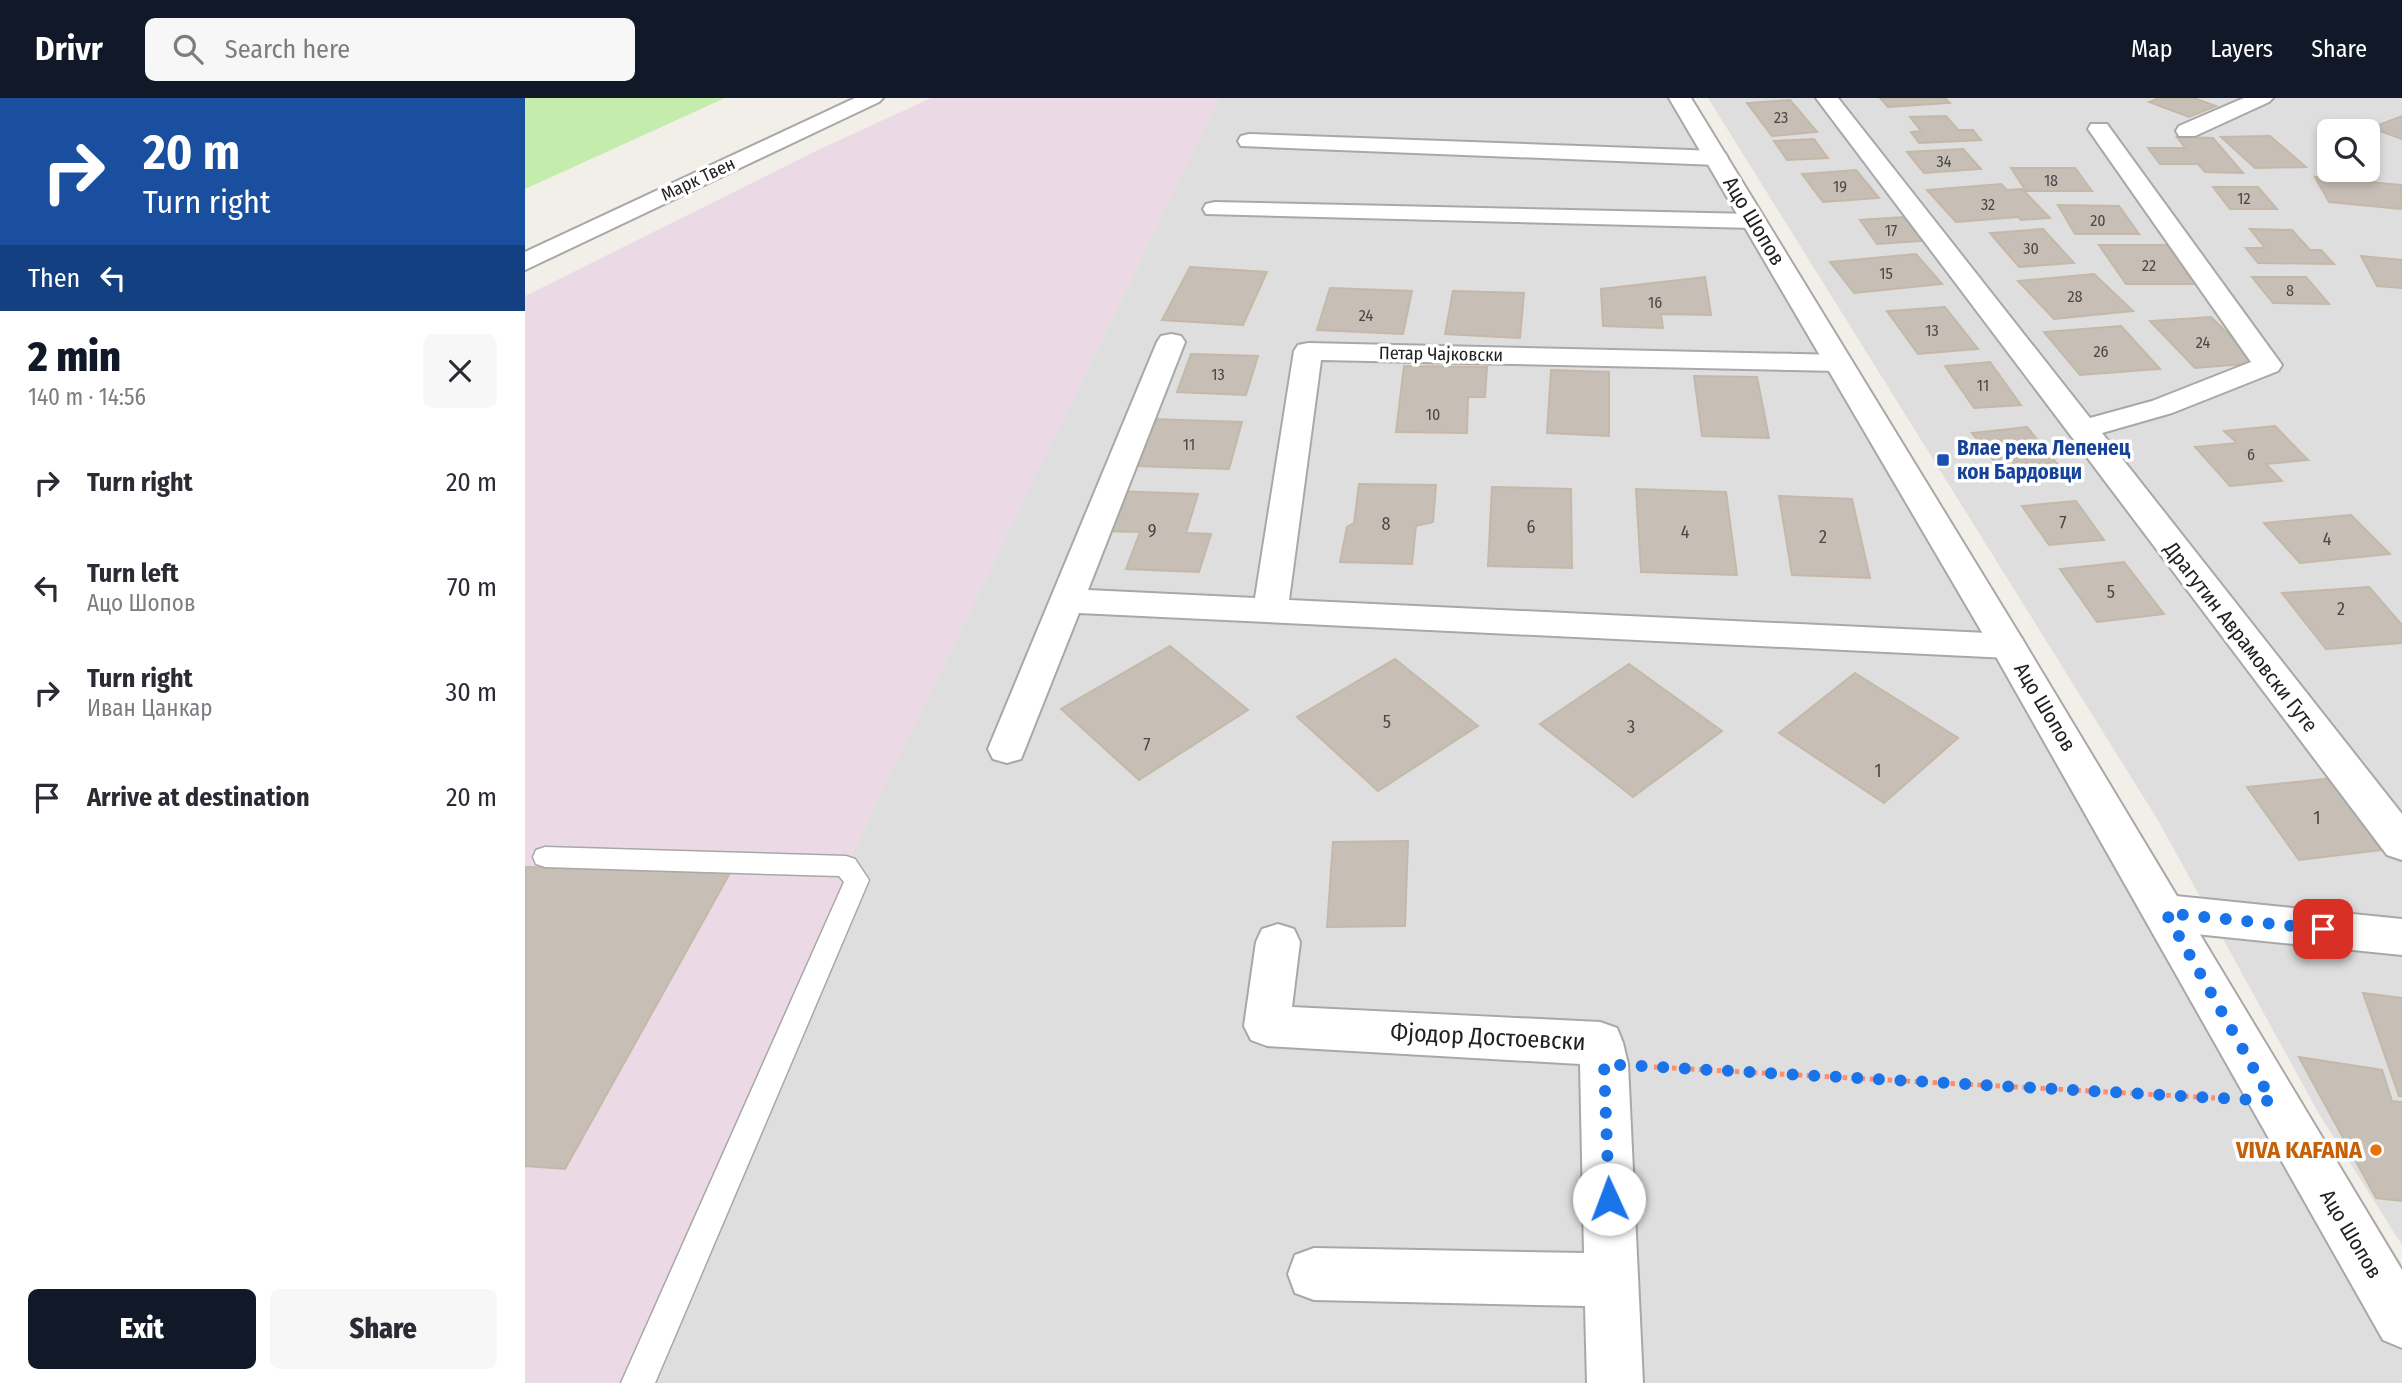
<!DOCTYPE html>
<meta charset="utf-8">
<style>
:root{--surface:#fff;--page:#f7f7f7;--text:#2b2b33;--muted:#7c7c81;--accent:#111827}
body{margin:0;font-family:"Fira Sans Condensed",sans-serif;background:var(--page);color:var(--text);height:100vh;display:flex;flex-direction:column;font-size:26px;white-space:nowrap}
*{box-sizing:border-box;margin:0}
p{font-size:23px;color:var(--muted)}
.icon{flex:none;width:38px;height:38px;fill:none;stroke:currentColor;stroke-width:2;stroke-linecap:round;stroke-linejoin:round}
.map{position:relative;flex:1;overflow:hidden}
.sheet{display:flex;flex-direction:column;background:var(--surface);width:525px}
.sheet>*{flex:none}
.top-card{background:#1a4fa0;color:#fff;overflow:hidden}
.fabs{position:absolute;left:1792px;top:21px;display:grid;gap:14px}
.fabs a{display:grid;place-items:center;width:63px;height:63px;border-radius:10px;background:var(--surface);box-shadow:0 4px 10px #0003;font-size:35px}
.pin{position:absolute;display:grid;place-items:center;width:60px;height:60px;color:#fff;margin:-30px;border-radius:14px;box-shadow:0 4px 10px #0006}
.me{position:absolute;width:77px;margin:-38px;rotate:358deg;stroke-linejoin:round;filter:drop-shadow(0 0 5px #0008)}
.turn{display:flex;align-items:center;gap:24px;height:147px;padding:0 28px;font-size:32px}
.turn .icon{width:91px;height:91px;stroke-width:2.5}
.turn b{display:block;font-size:49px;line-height:60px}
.then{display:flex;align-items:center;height:66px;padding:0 28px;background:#0003;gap:14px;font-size:26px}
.round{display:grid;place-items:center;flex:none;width:74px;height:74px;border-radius:10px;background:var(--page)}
.head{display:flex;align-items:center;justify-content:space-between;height:119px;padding:0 28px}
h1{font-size:42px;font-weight:800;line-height:52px;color:var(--accent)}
.cta{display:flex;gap:14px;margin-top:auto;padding:14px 28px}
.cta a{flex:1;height:80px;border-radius:10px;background:var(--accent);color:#fff;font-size:28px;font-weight:800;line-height:80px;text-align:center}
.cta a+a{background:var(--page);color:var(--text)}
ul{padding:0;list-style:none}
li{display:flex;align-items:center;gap:21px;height:105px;padding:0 28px}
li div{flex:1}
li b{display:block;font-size:26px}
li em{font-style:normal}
header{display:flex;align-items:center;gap:42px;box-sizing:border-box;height:98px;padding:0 35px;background:var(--accent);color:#fff}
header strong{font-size:33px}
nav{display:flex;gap:38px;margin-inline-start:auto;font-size:24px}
.search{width:490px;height:63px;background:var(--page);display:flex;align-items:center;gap:18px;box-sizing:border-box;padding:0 24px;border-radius:10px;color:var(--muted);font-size:26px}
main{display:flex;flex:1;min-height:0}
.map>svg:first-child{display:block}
.residential{fill:#dfdede;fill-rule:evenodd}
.industrial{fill:#ebd9e5}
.grass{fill:#c4ecad}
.building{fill:#c7bfb6;stroke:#c4b8a9;stroke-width:2}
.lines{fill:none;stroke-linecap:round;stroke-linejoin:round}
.service-casing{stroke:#a8a8a8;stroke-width:3}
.minor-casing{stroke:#a8a8a8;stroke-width:4}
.tertiary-casing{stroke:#a8a8a8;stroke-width:4}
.path{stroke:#fd8e6d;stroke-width:5;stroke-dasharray:4.5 4.5;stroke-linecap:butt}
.service{fill:#fff;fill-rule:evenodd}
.minor{fill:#fff;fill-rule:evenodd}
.tertiary{fill:#fff;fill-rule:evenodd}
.route{stroke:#1a73e8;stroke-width:12;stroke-dasharray:0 21.6}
.transit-dot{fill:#1a4fb4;stroke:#fff;stroke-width:2.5}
.food-dot{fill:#e8710a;stroke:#fff;stroke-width:2.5}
.labels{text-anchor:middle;stroke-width:7;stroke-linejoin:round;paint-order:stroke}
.far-number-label{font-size:16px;fill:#4a4846}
.far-street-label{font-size:18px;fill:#212121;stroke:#fff}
.number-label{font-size:18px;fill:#4a4846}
.street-label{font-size:21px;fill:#212121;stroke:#fff}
.transit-label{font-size:21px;font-weight:bold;fill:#164399;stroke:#fff;text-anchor:start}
.near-street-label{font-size:24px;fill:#212121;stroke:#fff}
.near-food-label{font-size:24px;font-weight:bold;fill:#c56008;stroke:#fff;text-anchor:end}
</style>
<header>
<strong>Drivr</strong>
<div class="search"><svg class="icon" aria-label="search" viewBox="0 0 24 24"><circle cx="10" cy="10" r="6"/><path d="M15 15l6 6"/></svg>Search here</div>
<nav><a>Map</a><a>Layers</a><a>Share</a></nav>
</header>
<main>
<section class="sheet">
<div class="top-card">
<div class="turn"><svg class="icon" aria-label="right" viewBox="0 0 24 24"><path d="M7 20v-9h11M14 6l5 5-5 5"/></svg><div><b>20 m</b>Turn right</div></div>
<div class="then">Then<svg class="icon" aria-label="left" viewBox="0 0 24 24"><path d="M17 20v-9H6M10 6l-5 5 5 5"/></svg></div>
</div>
<div class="head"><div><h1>2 min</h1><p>140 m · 14:56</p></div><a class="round"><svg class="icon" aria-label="close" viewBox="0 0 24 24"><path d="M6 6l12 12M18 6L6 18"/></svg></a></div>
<ul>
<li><svg class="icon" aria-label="right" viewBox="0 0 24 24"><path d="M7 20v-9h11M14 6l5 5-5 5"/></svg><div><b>Turn right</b></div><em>20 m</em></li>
<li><svg class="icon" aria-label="left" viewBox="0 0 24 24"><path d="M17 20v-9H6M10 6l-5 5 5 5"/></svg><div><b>Turn left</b><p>Ацо Шопов</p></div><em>70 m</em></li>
<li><svg class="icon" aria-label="right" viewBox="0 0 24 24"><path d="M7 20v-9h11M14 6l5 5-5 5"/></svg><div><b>Turn right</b><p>Иван Цанкар</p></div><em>30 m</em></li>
<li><svg class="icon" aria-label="arrive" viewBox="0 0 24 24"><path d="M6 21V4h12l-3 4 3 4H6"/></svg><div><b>Arrive at destination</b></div><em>20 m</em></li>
</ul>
<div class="cta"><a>Exit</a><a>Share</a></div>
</section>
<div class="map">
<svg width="1877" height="1285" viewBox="0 0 1877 1285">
<rect width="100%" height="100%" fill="#f1efe8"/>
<g class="residential">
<path d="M 694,0 L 1155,0 L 1877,1223 L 1877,1285 L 113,1285 L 321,768 Z"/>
<path d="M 1183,0 L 1877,0 L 1877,1147 L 1794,1016 L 1634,724 ZM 1804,33 L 1843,33 L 1843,72 L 1804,72 Z"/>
</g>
<path class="industrial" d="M 406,0 L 694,0 L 321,768 L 332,782 L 113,1285 L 0,1285 L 0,198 L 293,52 Z"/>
<path class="grass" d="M 0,0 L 200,0 L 0,91 Z"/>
<g class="building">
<path d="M 1355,0 L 1420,0 L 1425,5 L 1363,9 Z"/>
<path d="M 1634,0 L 1669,0 L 1691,8 L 1664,19 L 1624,4 Z"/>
<path d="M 1265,2 L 1292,34 L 1247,38 L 1222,5 Z"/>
<path d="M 1421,18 L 1433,32 L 1448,32 L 1456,42 L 1394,45 L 1386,34 L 1396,33 L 1385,19 Z"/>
<path d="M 1877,18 L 1877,41 L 1846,30 Z"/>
<path d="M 1745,38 L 1781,69 L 1730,70 L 1696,39 Z"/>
<path d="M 1652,39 L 1688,40 L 1718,75 L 1680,74 L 1673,66 L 1635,66 L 1623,50 L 1660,50 Z"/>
<path d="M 1289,41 L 1303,60 L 1262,62 L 1249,43 Z"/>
<path d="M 1438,51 L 1456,71 L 1399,75 L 1382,54 Z"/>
<path d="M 1486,70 L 1550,70 L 1567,93 L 1501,93 Z"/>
<path d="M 1331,72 L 1354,100 L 1298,104 L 1277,76 Z"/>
<path d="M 1790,79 L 1876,87 L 1877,111 L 1804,104 Z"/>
<path d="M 1476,86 L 1482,92 L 1497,91 L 1525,120 L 1496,122 L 1493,119 L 1431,124 L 1402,92 Z"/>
<path d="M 1688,89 L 1733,89 L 1752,111 L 1705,111 Z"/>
<path d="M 1533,107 L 1594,108 L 1614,136 L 1550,136 Z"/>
<path d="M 1379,119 L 1398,143 L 1352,146 L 1335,122 Z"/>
<path d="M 1518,131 L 1549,165 L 1494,169 L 1465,135 Z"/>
<path d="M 1725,131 L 1767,132 L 1785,152 L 1796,152 L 1809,166 L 1733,165 L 1721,150 L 1740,150 Z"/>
<path d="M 1574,147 L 1646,147 L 1676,186 L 1601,186 Z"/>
<path d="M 1391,156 L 1417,186 L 1329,195 L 1305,164 Z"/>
<path d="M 1836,158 L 1877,162 L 1877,190 L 1852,188 Z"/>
<path d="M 665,169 L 742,174 L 718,227 L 637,222 Z"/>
<path d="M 1569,176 L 1608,213 L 1529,221 L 1493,183 Z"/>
<path d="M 1180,179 L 1186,217 L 1136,216 L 1138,230 L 1078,228 L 1076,191 Z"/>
<path d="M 1727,179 L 1781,179 L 1804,206 L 1748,205 Z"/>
<path d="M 805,190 L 887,193 L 878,236 L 792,232 Z"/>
<path d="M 928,193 L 999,195 L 995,240 L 920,236 Z"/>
<path d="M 1420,209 L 1453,251 L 1393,256 L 1362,213 Z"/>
<path d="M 1686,219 L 1733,265 L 1670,270 L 1625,223 Z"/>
<path d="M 1596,228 L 1635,271 L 1555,277 L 1519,234 Z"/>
<path d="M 666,256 L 733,258 L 721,297 L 652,294 Z"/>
<path d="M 1465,264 L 1496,307 L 1449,310 L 1420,268 Z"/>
<path d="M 879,268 L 962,269 L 960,299 L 943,299 L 942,335 L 871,334 Z"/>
<path d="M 1026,272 L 1084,274 L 1084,338 L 1022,335 Z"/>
<path d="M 1169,278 L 1232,279 L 1244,340 L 1177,338 Z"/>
<path d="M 627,321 L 717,324 L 704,371 L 610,368 Z"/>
<path d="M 1750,328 L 1783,362 L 1741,366 L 1757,383 L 1705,388 L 1670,349 L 1712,345 L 1699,333 Z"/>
<path d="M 1502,329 L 1538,373 L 1482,379 L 1447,335 Z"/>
<path d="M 834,386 L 911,387 L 908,424 L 891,428 L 887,466 L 815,464 L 822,429 L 829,425 Z"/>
<path d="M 967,389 L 1046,391 L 1047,470 L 963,468 Z"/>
<path d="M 1111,391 L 1201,394 L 1212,477 L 1116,474 Z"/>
<path d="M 589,393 L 673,396 L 661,435 L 686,436 L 674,474 L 601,471 L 615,434 L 573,433 Z"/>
<path d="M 1254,398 L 1327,401 L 1345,480 L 1267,477 Z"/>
<path d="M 1551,403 L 1579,442 L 1524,447 L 1497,408 Z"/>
<path d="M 1826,417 L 1865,456 L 1775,465 L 1739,425 Z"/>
<path d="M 1599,464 L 1639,516 L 1572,524 L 1535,471 Z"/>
<path d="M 1844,489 L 1877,527 L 1877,545 L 1801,551 L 1757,495 Z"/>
<path d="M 645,548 L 723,612 L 614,682 L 536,611 Z"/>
<path d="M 870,561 L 953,628 L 853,693 L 772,619 Z"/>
<path d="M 1104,566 L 1197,633 L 1108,699 L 1015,626 Z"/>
<path d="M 1330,575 L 1433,640 L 1359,705 L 1254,635 Z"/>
<path d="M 1809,680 L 1865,751 L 1774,762 L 1722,689 Z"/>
<path d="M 883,743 L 880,828 L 802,829 L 808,744 Z"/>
<path d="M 0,769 L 205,775 L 40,1071 L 0,1068 Z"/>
<path d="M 1838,895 L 1877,900 L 1877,998 L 1874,998 Z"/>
<path d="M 1774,959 L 1857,972 L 1867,1003 L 1877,1004 L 1877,1103 L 1851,1100 Z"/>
</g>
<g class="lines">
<g class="service-casing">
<path id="service" d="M 20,749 L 321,758 L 330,761 L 344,782 L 130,1285 L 96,1285 L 319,784 L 314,778 L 20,769 L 11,766 L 8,759 L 11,752 Z"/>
</g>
<g class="minor-casing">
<g id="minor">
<path d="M 1291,0 L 1313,0 L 1565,320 L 1627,303 L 1726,264 L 1563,31 L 1566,26 L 1582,26 L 1757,267 L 1753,273 L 1647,315 L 1577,335 L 1877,716 L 1877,762 L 1862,757 Z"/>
<path d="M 1719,0 L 1748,0 L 1744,4 L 1670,38 L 1654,38 L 1651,33 L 1654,28 Z"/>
<path d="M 724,36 L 1192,53 L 1200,55 L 1203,60 L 1200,65 L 1192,67 L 716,48 L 713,43 L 716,38 Z"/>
<path d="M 690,104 L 1228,116 L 1237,118 L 1240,123 L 1237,128 L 1228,130 L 681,116 L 678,111 L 681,106 Z"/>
<path d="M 646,236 L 656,238 L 660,244 L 563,492 L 730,500 L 769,253 L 773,247 L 783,245 L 1314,257 L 1324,259 L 1328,265 L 1324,271 L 1314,273 L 796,262 L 764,502 L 1483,536 L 1496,539 L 1501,548 L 1496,557 L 1483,560 L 554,515 L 496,661 L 482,665 L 468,661 L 463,651 L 632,244 L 636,238 Z"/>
<path d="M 1641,797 L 1877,821 L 1877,857 L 1641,833 L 1626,828 L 1619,815 L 1626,802 Z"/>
<path d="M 753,826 L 769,831 L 775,844 L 767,909 L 1075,924 L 1092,930 L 1098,945 L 1103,966 L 1118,1285 L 1062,1285 L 1060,1208 L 789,1202 L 770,1195 L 763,1176 L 770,1157 L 789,1150 L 1059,1155 L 1055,966 L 742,948 L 726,942 L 719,928 L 731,844 L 737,831 Z"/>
</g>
</g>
<g class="tertiary-casing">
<g id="tertiary">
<path d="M 330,0 L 358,0 L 354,4 L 0,172 L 0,154 Z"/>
<path d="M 1144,0 L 1166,0 L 1496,539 L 1877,1172 L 1877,1250 L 1858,1242 L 1465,548 Z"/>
</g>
</g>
<path class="path" d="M 1129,969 L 1690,1000"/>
<use href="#service" class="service"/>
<use href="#minor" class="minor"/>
<use href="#tertiary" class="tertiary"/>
</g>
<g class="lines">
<path class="route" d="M 1084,1101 L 1079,966 L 1747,1003 L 1641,815 L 1798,831"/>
</g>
<rect class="transit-dot" x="1411" y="355" width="14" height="14" rx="3.5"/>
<circle class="food-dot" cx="1851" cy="1052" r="7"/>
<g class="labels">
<g class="far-number-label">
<text x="1256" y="25">23</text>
<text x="1419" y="69">34</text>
<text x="1526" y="88">18</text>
<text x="1315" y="94">19</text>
<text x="1719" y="106">12</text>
<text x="1463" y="112">32</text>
<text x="1573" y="128">20</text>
<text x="1366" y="138">17</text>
<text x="1506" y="156">30</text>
<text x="1624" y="173">22</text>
<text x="1361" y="181">15</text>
<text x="1765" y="198">8</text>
<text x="1550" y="204">28</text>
<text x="1130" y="210">16</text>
<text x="841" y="223">24</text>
<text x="1407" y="238">13</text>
<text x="1678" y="250">24</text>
<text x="1576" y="259">26</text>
<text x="693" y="282">13</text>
<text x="1458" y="293">11</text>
<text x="908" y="322">10</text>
<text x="664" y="352">11</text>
<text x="1726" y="362">6</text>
</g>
<g class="far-street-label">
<text transform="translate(173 81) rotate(-25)" y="6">Марк Твен</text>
<text transform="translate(916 256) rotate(1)" y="6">Петар Чајковски</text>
</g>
<g class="number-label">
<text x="1538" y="431">7</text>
<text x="861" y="432">8</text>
<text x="1006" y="435">6</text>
<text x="627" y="439">9</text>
<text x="1160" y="440">4</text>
<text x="1298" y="445">2</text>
<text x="1802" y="447">4</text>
<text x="1586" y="500">5</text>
<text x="1816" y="517">2</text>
<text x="862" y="630">5</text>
<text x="1106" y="635">3</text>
<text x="622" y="653">7</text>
<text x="1353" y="679">1</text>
<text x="1792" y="726">1</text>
</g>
<g class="street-label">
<text transform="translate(1229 123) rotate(59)" y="7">Ацо Шопов</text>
<text transform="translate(1716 539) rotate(52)" y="7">Драгутин Аврамовски Гуте</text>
<text transform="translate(1520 609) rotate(59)" y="7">Ацо Шопов</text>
<text transform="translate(1826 1136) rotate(59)" y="7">Ацо Шопов</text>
</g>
<g class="transit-label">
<text x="1432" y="357">Влае река Лепенец<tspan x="1432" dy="24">кон Бардовци</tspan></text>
</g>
<g class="near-street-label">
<text transform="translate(963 939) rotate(3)" y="8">Фјодор Достоевски</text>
</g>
<g class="near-food-label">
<text x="1837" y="1060">VIVA KAFANA</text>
</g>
</g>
</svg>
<div class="fabs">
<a><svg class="icon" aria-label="search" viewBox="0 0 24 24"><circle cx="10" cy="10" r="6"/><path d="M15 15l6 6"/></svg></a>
</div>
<div class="pin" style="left:1798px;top:831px;background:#d93025"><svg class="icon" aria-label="arrive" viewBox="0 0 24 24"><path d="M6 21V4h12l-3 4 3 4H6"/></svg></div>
<svg class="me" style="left:1084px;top:1101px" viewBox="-20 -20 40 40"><circle r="19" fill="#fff"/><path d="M0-13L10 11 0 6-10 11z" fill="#1a73e8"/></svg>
</div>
</main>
